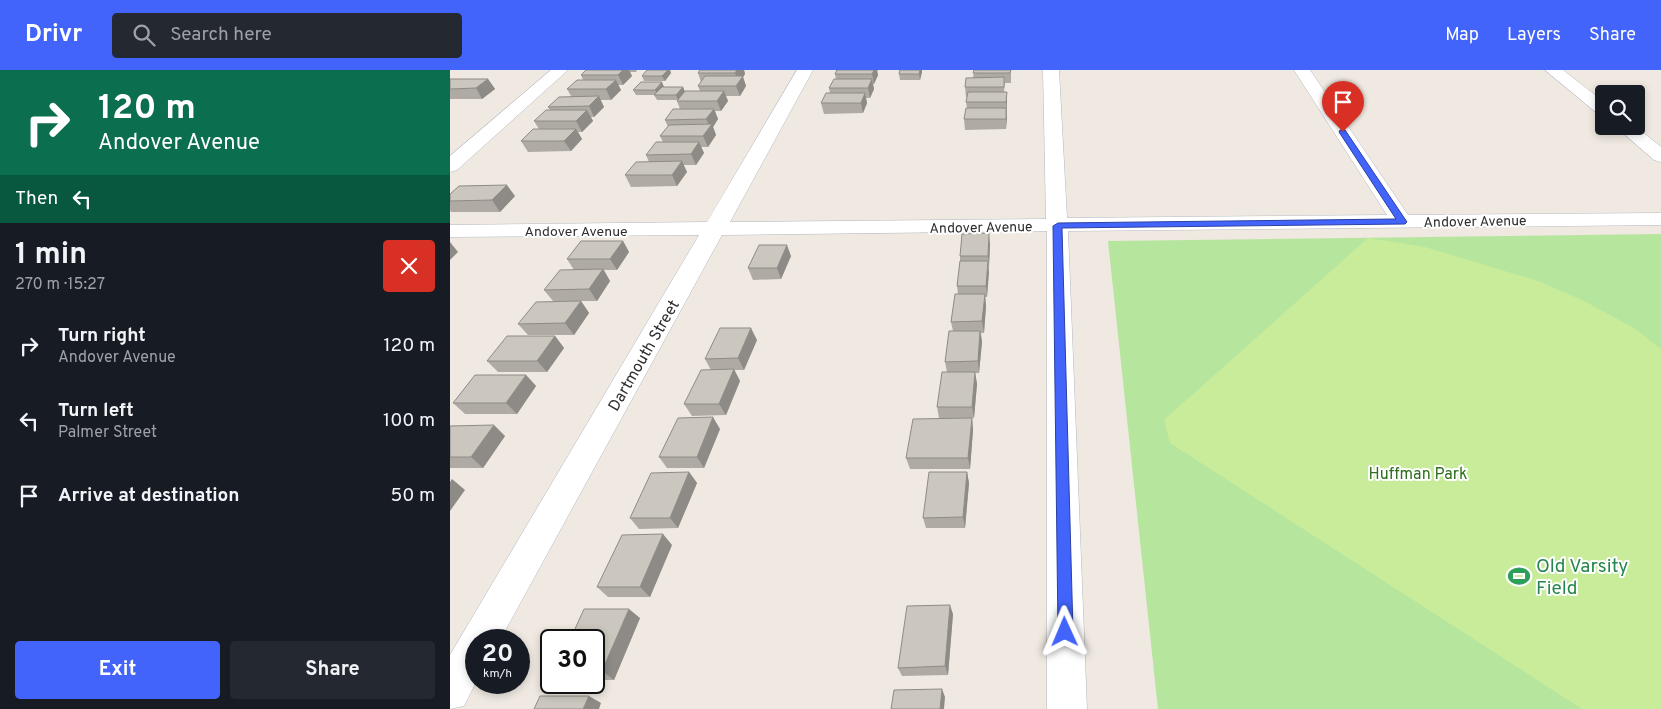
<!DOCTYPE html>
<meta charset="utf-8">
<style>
:root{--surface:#171b24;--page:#242831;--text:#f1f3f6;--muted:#9ea1a6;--accent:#4264fb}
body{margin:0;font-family:Overpass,sans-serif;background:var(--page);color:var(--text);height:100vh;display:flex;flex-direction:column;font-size:19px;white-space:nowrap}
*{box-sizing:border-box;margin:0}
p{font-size:16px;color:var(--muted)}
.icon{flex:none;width:28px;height:28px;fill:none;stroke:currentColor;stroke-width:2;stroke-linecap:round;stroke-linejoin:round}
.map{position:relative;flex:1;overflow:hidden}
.drawer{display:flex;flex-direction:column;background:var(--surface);width:450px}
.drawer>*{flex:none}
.top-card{background:#0b6e4f;color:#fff;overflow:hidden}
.buttons{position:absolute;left:1145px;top:15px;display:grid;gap:10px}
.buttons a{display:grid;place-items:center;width:50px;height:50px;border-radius:5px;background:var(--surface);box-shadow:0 2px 8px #0003;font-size:25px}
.speed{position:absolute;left:15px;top:559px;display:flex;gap:10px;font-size:25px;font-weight:700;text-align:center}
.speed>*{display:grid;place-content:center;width:65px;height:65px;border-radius:50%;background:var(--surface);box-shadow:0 2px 8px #0003;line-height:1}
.speed small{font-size:12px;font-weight:400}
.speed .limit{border:2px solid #111;border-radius:8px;background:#fff;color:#111}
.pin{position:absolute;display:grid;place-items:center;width:42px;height:42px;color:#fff;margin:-51px -21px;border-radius:50% 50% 50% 0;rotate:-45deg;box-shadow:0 0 5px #0007}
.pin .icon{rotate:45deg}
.me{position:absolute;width:55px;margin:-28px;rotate:359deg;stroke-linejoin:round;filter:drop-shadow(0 0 4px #0008)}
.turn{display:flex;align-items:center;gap:18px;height:105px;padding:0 15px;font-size:22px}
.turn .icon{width:65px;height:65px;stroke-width:2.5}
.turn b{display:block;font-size:35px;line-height:42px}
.then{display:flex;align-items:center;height:48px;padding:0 15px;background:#0003;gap:10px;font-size:19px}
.round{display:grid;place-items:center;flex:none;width:52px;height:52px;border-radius:5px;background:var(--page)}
.overview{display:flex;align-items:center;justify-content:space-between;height:85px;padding:0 15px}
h1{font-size:30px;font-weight:700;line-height:38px}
.primary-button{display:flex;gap:10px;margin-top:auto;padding:10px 15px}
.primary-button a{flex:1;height:58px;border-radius:5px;background:var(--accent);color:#fff;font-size:20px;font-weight:700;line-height:58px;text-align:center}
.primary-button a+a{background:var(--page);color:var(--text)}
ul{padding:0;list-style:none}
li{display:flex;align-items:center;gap:15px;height:75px;padding:0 15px}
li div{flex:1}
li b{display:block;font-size:19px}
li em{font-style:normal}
header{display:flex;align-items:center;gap:30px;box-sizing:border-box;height:70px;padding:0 25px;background:var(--accent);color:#fff}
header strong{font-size:24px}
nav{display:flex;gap:28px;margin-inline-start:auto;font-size:18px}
.search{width:350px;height:45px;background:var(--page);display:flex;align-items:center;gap:12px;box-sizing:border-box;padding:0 18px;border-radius:5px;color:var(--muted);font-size:19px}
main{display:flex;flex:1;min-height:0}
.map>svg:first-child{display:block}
.green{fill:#b6e59e}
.pitch{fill:#c9ec9a}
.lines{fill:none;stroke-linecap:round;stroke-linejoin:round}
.minor-casing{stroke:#b4b7c1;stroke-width:1}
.minor{fill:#fff;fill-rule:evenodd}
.wall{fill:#afaba4}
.shaded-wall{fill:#8e8b86}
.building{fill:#cbc7bf;stroke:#8e8b86}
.route{fill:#4264fb;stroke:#2b41a3}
.labels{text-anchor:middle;stroke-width:4;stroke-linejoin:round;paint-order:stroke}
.far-street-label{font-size:14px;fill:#2e2e2e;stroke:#fff}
.street-label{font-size:16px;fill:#2e2e2e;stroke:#fff}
.park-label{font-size:16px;fill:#2c6e1b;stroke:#fff}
.near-leisure-label{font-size:19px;fill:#27864d;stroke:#fff;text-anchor:start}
</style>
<header>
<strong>Drivr</strong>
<div class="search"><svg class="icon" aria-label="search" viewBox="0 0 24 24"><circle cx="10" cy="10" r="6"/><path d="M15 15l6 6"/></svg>Search here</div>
<nav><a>Map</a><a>Layers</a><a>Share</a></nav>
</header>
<main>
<section class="drawer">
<div class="top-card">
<div class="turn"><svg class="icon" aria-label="right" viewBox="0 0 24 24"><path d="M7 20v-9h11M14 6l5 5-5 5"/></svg><div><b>120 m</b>Andover Avenue</div></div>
<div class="then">Then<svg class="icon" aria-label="left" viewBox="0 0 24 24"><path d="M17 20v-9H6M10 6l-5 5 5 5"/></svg></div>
</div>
<div class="overview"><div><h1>1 min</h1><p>270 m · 15:27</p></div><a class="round" style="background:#d93025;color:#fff"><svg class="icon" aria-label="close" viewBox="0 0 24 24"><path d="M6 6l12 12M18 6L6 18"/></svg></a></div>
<ul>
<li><svg class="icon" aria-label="right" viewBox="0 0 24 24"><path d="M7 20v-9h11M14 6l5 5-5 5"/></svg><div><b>Turn right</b><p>Andover Avenue</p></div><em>120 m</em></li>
<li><svg class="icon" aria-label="left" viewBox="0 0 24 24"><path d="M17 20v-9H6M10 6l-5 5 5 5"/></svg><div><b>Turn left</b><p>Palmer Street</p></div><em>100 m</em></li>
<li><svg class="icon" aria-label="arrive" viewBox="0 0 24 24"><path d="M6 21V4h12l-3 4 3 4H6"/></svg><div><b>Arrive at destination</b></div><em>50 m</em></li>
</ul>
<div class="primary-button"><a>Exit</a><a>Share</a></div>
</section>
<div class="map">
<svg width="1211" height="639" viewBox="0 0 1211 639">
<rect width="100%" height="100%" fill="#efe9e1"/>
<path class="green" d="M 1211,164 L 1211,639 L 708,639 L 658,171 Z"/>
<path class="pitch" d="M 918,168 L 975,177 L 1088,211 L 1134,231 L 1184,258 L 1211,279 L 1211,639 L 1132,639 L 720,373 L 714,350 Z"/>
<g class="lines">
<g class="minor-casing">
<g id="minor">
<path d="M 101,0 L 118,0 L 7,100 L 0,102 L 0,86 Z"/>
<path d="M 347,0 L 363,0 L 280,152 L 596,149 L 593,0 L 609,0 L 617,148 L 937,145 L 844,0 L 860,0 L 958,145 L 1211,143 L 1211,155 L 618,161 L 637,639 L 597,639 L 597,161 L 272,165 L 50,570 L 26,570 L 26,612 L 14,636 L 0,639 L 0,585 L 249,165 L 0,167 L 0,155 L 257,152 Z"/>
<path d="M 1095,0 L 1113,0 L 1154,32 L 1154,45 L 1148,44 Z"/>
<path d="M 1165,56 L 1185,56 L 1211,77 L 1211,92 L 1204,90 Z"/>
</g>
</g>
<use href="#minor" class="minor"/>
</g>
<g class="wall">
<path d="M 136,0 L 187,0 L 186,2 L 180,2 L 182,6 L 173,15 L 168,15 L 171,20 L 161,30 L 150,30 L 154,37 L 144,47 L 141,47 L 143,51 L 132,62 L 128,62 L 132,69 L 121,81 L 78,82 L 71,71 L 89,59 L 84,51 L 100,40 L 98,37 L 121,26 L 117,19 L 133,10 L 131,5 Z"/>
<path d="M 197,0 L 220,0 L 221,3 L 215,11 L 194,11 L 192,6 Z"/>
<path d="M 250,0 L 294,0 L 295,4 L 293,7 L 296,16 L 290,26 L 276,26 L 278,31 L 271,41 L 265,41 L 268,49 L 263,57 L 266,65 L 258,77 L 251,77 L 254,83 L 246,95 L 233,95 L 237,102 L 227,116 L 181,117 L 175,105 L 199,92 L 196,85 L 213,72 L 210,66 L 218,57 L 215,50 L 230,39 L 227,31 L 228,30 L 207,30 L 204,25 L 186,25 L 183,20 L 214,17 L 233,17 L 235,22 L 250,21 L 248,16 L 251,12 L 248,3 Z"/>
<path d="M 387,0 L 429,0 L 427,1 L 428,5 L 424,14 L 423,14 L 424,19 L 420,28 L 416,28 L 417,33 L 413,43 L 374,44 L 371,33 L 380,23 L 379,18 L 386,9 L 385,4 Z"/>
<path d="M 450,0 L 472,0 L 472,2 L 470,10 L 450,10 L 449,4 Z"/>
<path d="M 524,0 L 561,0 L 561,13 L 555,13 L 554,22 L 557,32 L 556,59 L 515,60 L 514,49 L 517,38 L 516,32 L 517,27 L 516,27 L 515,17 L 523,8 Z"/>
<path d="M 0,9 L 38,9 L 45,19 L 32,29 L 0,29 Z"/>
<path d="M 0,124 L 65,126 L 50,142 L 1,142 L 0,140 Z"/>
<path d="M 173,171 L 179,182 L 167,200 L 154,200 L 160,211 L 147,231 L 103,231 L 94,220 L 124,200 L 117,189 Z"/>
<path d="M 540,175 L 537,227 L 535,227 L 536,236 L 534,263 L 531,263 L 532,272 L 529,303 L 525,303 L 527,314 L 524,348 L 489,348 L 487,337 L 497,302 L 495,292 L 503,261 L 501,252 L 508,224 L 507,216 L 510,191 L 510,186 Z"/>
<path d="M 341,186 L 331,209 L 303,210 L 298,198 Z"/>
<path d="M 131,231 L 139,243 L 124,265 L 78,265 L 68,254 Z"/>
<path d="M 105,266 L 114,278 L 97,302 L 48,302 L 37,291 Z"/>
<path d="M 307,270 L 294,300 L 284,300 L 290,311 L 276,345 L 242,346 L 234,334 L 261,300 L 255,289 Z"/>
<path d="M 76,305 L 86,316 L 67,344 L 15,344 L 3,333 Z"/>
<path d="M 522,348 L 523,360 L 520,399 L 460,399 L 456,388 Z"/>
<path d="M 0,356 L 55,366 L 33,398 L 0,398 Z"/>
<path d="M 270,359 L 254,398 L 217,398 L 209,387 Z"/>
<path d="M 239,402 L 247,413 L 228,458 L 189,459 L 180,448 Z"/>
<path d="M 517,402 L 519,413 L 515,458 L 476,458 L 473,448 Z"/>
<path d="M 222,475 L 200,527 L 158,527 L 147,517 Z"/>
<path d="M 503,544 L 498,605 L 452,606 L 448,598 Z"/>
<path d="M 190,548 L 164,610 L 144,610 L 144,570 Z"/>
</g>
<g class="shaded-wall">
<path d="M 173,0 L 179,0 L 182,6 L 173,15 L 168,5 Z"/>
<path d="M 218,0 L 220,0 L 221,3 L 215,11 L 212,6 Z"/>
<path d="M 287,0 L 294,0 L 295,4 L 293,7 L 296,16 L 290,26 L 286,16 L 289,12 L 285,3 Z"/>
<path d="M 424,0 L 427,0 L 428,5 L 424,14 L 422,4 Z"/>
<path d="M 470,0 L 472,0 L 472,2 L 470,10 L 469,4 Z"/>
<path d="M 38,9 L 45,19 L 32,29 L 26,18 Z"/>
<path d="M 422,9 L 424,19 L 420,28 L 418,18 Z"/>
<path d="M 166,10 L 171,20 L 161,30 L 156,19 Z"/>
<path d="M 212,12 L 214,17 L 207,25 L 205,20 Z"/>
<path d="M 233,17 L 235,22 L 228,30 L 226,25 Z"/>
<path d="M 274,21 L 278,31 L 271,41 L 267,31 Z"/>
<path d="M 557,22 L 557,43 L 556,32 Z"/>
<path d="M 415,23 L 417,33 L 413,43 L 411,33 Z"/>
<path d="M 149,26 L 154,37 L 144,47 L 139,36 Z"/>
<path d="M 556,38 L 557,48 L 556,59 Z"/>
<path d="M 264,39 L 268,49 L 263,57 L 266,65 L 258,77 L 253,66 L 260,57 L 256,49 Z"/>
<path d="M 137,40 L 143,51 L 132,62 L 126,51 Z"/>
<path d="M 126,59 L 132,69 L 121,81 L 114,71 Z"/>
<path d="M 249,72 L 254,83 L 246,95 L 241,84 Z"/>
<path d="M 232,91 L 237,102 L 227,116 L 222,105 Z"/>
<path d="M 57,115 L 65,126 L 50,142 L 42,130 Z"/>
<path d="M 539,163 L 540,175 L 539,197 L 538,186 Z"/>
<path d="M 173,171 L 179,182 L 167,200 L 160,189 Z"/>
<path d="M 0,172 L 8,182 L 0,190 Z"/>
<path d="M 337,175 L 341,186 L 331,209 L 327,198 Z"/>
<path d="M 538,191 L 539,203 L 537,227 L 536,216 Z"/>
<path d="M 153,199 L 160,211 L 147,231 L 139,219 Z"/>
<path d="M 535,224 L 536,236 L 534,263 L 532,251 Z"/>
<path d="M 131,231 L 139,243 L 124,265 L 115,253 Z"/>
<path d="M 301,258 L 307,270 L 294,300 L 288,288 Z"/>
<path d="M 530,261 L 532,272 L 529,303 L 528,291 Z"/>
<path d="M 105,266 L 114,278 L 97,302 L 87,291 Z"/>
<path d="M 284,299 L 290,311 L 276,345 L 269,334 Z"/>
<path d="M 525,302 L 527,314 L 524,348 L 522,337 Z"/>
<path d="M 76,305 L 86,316 L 67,344 L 56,333 Z"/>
<path d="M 263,347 L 270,359 L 254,398 L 247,387 Z"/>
<path d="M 522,348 L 523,360 L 520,399 L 518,388 Z"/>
<path d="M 44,355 L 55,366 L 33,398 L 21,387 Z"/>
<path d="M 239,402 L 247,413 L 228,458 L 220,448 Z"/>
<path d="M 517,402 L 519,413 L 515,458 L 513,447 Z"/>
<path d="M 2,409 L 15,420 L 0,441 L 0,412 Z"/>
<path d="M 213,464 L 222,475 L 200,527 L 190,517 Z"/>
<path d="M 500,535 L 503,544 L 498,605 L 495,596 Z"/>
<path d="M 179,539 L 190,548 L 164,610 L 152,601 Z"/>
<path d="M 492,619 L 495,627 L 494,639 L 490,639 Z"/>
<path d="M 139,626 L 151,633 L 149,639 L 133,639 Z"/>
</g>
<g class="building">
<path d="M 136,0 L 173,0 L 168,5 L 131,5 Z"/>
<path d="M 197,0 L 218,0 L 212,6 L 192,6 Z"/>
<path d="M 250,0 L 287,0 L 285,3 L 248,3 Z"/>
<path d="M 387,0 L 424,0 L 422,4 L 385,4 Z"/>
<path d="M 450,0 L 470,0 L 469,4 L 449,4 Z"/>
<path d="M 524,0 L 561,0 L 560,3 L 523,3 Z"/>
<path d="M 255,6 L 293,6 L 286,16 L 248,16 Z"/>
<path d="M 554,7 L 554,17 L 515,17 L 516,8 Z"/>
<path d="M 0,9 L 38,9 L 26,18 L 0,19 Z"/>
<path d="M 384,9 L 422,9 L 418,18 L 379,18 Z"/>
<path d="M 127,10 L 166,10 L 156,19 L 117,19 Z"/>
<path d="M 191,12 L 212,12 L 205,20 L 183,20 Z"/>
<path d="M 212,17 L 233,17 L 226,25 L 204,25 Z"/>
<path d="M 235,21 L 274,21 L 267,31 L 227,31 Z"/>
<path d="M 518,22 L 557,22 L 556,32 L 516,32 Z"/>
<path d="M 376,23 L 415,23 L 411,33 L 371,33 Z"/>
<path d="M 149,26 L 139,36 L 98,37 L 109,27 Z"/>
<path d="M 516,38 L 556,38 L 556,49 L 514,49 Z"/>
<path d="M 223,39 L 264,39 L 256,49 L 215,50 Z"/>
<path d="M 96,40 L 137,40 L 126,51 L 84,51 Z"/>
<path d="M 262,54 L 253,66 L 210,66 L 219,55 Z"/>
<path d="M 83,59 L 126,59 L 114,71 L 71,71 Z"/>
<path d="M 206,72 L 249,72 L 241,84 L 196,85 Z"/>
<path d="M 232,91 L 222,105 L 175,105 L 186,92 Z"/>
<path d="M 57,115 L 42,130 L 0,131 L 0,124 L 9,116 Z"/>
<path d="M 539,163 L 538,186 L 510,186 L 512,164 Z"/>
<path d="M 131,171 L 173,171 L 160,189 L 117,189 Z"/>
<path d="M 309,175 L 337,175 L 327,198 L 298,198 Z"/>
<path d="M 510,191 L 538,191 L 536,216 L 507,216 Z"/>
<path d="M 153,199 L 139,219 L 94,220 L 110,200 Z"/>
<path d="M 505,224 L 535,224 L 532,251 L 501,252 Z"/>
<path d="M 131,231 L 115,253 L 68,254 L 86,232 Z"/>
<path d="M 270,258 L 301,258 L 288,288 L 255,289 Z"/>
<path d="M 499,261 L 530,261 L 528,291 L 495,292 Z"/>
<path d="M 57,266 L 105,266 L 87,291 L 37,291 Z"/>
<path d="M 284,299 L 269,334 L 234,334 L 251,300 Z"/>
<path d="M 492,302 L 525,302 L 522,337 L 487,337 Z"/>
<path d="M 25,305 L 76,305 L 56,333 L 3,333 Z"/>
<path d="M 263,347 L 247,387 L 209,387 L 228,348 Z"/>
<path d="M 522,348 L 518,388 L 456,388 L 463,349 Z"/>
<path d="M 44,355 L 21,387 L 0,387 L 0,356 Z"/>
<path d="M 239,402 L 220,448 L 180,448 L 201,403 Z"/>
<path d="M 479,402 L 517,402 L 513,447 L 473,448 Z"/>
<path d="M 213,464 L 190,517 L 147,517 L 172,465 Z"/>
<path d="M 500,535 L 495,596 L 448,598 L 457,536 Z"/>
<path d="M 134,539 L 179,539 L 152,601 L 144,601 L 144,570 L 120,570 Z"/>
<path d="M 492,619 L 490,639 L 441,639 L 444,620 Z"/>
<path d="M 90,626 L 139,626 L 133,639 L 84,639 Z"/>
</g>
<path class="route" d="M 890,60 L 895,60 L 957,152 L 955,154 L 612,158 L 623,562 L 621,567 L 615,570 L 610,567 L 608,562 L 603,156 L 608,153 L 946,149 L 889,62 Z"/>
<defs>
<g id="stadium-bare" transform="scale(1.725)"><path d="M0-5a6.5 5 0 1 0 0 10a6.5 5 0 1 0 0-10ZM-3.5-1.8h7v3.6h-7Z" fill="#2e9e5b" stroke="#fff" stroke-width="2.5" paint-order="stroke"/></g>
</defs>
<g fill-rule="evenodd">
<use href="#stadium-bare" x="1069" y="506"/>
</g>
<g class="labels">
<g class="far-street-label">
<text transform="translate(1025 151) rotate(-1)" y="5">Andover Avenue</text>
<text transform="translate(531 157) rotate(-1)" y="5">Andover Avenue</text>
<text x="126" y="166">Andover Avenue</text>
</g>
<g class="street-label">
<text transform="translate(193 285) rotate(-60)" y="6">Dartmouth Street</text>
</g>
<g class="park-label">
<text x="968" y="409">Huffman Park</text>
</g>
<g class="near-leisure-label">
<text x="1086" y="502">Old Varsity<tspan x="1086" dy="22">Field</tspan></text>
</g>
</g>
</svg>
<div class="buttons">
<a><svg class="icon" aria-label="search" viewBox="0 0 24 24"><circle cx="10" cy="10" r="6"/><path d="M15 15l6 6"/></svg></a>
</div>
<div class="speed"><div>20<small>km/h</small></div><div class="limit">30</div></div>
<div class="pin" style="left:893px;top:62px;background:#d93025"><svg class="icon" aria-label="arrive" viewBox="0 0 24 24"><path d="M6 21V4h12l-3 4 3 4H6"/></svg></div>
<svg class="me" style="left:615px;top:562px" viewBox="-20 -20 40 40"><path d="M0-17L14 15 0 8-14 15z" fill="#4264fb" stroke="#fff" stroke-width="4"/></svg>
</div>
</main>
